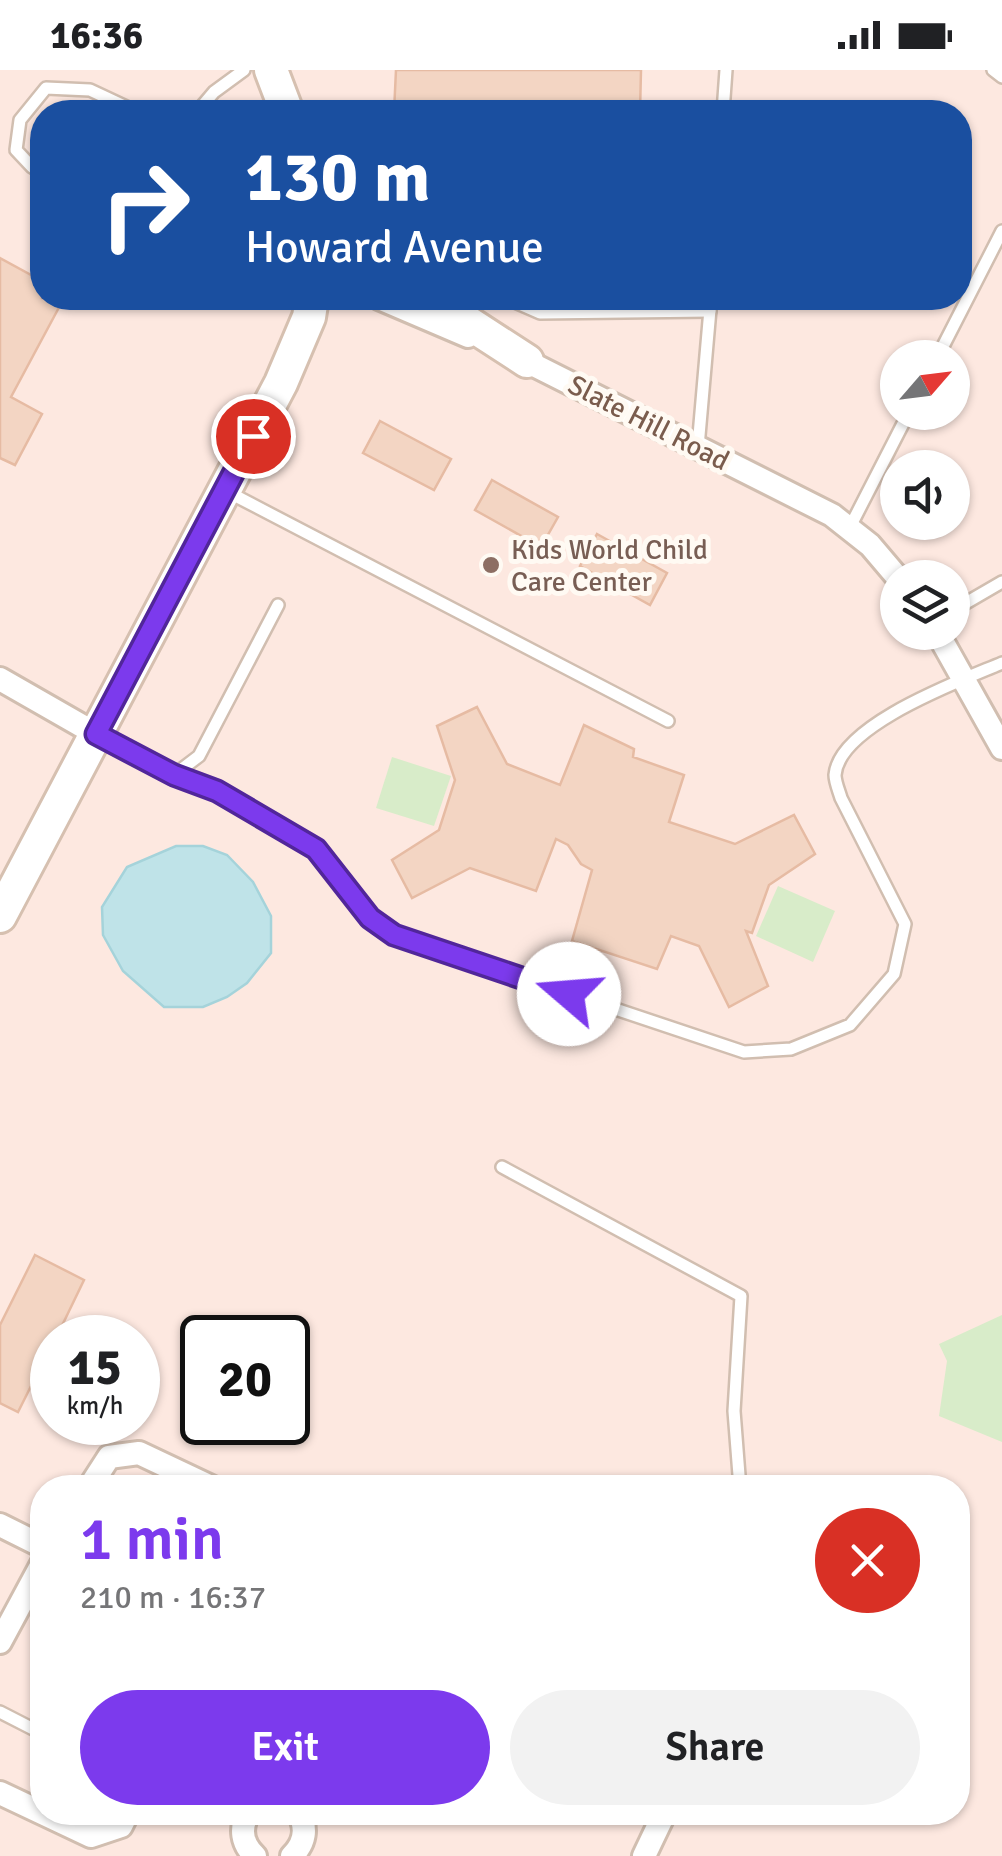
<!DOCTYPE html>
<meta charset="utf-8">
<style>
:root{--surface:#fff;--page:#f2f2f2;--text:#202124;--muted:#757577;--accent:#7c3aed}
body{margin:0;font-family:Signika,sans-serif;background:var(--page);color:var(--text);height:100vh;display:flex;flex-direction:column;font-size:38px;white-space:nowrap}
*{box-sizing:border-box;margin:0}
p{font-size:32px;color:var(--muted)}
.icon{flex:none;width:55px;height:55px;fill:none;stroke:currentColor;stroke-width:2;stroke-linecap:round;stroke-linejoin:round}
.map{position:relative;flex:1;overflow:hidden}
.sheet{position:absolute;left:30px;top:1405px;width:940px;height:350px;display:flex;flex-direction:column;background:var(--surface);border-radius:40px;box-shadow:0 2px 8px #0004}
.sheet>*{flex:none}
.banner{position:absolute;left:30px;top:30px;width:942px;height:210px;border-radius:40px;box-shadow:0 2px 8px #0004;background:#1a4fa0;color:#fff;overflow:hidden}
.needle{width:65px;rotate:62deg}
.tools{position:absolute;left:880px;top:270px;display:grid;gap:20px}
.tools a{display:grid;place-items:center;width:90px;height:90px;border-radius:50%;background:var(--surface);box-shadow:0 2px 8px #0004;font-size:50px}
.speed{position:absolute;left:30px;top:1245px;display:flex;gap:20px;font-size:50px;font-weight:700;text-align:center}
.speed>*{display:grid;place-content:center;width:130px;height:130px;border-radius:50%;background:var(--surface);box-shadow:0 2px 8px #0004;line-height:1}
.speed small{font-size:25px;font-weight:400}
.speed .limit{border:5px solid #111;border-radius:15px;background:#fff;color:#111}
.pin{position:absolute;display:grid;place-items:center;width:85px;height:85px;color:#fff;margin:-42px;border:5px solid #fff;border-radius:50%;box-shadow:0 2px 10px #0007}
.me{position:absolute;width:110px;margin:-55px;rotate:288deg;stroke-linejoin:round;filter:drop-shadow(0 0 8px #0008)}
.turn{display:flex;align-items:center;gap:35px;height:210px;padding:0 50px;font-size:45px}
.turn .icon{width:130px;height:130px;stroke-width:2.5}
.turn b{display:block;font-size:70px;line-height:85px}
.round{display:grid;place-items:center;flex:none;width:105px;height:105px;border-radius:52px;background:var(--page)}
.overview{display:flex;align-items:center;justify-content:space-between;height:170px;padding:0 50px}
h1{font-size:60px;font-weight:600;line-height:75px;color:var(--accent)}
.button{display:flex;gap:20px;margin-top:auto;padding:20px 50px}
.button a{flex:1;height:115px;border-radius:60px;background:var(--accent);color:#fff;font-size:40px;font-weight:600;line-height:115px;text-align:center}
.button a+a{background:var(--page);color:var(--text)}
.status{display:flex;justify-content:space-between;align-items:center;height:70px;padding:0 50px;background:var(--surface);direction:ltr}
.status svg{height:28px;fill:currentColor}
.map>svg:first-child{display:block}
.commercial{fill:#fde8e0;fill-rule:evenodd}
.green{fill:#d8ecc9}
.water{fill:#bfe3e8;stroke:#a5d3da;stroke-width:2.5}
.building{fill:#f3d5c3;stroke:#e6bba3;stroke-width:2.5}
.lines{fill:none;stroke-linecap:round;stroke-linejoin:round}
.lane-casing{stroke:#d1beb0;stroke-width:16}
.street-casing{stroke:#d1beb0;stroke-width:28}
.secondary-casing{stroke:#d6c0b0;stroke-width:38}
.lane{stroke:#fff;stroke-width:11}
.street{stroke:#fff;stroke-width:22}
.secondary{stroke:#fff;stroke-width:32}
.route-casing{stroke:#51269a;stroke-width:25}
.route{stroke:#7c3aed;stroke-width:18}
.education-dot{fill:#8d6e63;stroke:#fffaf3;stroke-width:4}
.labels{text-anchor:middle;stroke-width:10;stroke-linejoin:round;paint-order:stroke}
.street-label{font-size:28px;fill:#7a5c4d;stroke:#fffaf3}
.education-label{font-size:28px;fill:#785e54;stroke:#fffaf3;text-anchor:start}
</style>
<div class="status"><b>16:36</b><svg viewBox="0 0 49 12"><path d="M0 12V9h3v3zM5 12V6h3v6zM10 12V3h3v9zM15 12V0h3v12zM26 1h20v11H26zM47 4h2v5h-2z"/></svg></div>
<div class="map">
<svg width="1002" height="1786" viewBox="0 0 1002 1786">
<rect width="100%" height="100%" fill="#fdf6ec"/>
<path class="commercial" d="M 0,0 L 1002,0 L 1002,1786 L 0,1786 ZM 42,42 L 960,42 L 960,228 L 42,228 ZM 898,288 L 952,288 L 952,342 L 898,342 ZM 898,398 L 952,398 L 952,452 L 898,452 ZM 898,508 L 952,508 L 952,562 L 898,562 ZM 52,1268 L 138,1268 L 138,1352 L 52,1352 ZM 202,1268 L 288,1268 L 288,1352 L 202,1352 ZM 42,1418 L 958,1418 L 958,1742 L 42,1742 Z"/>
<g class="green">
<path d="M 392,687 L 451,706 L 434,756 L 376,738 Z"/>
<path d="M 778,816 L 835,841 L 813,892 L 756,866 Z"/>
<path d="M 1002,1245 L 1002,1372 L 939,1346 L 947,1291 L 939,1274 Z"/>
</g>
<path class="water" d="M 176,776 L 203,776 L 227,785 L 253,812 L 271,846 L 271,883 L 247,913 L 227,927 L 203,937 L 164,937 L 123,901 L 103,865 L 102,837 L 127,797 Z"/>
<g class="building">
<path d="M 396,0 L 641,0 L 640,42 L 394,42 Z"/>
<path d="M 0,188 L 42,211 L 42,228 L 64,228 L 11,327 L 42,344 L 15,395 L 0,388 Z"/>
<path d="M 380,351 L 451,389 L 434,420 L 363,383 Z"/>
<path d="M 492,410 L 558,447 L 541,477 L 475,440 Z"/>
<path d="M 597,464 L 667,503 L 650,535 L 580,496 Z"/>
<path d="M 477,637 L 507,694 L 560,715 L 584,655 L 634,679 L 633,687 L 684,705 L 669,752 L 735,774 L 794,745 L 815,784 L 769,815 L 752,863 L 746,861 L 768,916 L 729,937 L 699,876 L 671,866 L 657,899 L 572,871 L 592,800 L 581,794 L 568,775 L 556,769 L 536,821 L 470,798 L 412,828 L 392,790 L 439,760 L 455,710 L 437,656 Z"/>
<path d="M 35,1185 L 84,1210 L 56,1268 L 52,1268 L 52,1274 L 18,1342 L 0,1333 L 0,1255 Z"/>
</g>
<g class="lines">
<g class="lane-casing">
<g id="lane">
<path d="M 993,0 L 1002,7"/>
<path d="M 368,39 L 368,42"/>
<path d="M 197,42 L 214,22 L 244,0"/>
<path d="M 723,42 L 726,0"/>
<path d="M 42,103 L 32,97 L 16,80 L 20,50 L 46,18 L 90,20 L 137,42"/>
<path d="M 506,228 L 540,243 L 710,241"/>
<path d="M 937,288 L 1002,161"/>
<path d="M 698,377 L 711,228"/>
<path d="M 228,422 L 668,651"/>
<path d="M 850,457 L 909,342"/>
<path d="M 952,541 L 1002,512"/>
<path d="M 100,666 L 174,705 L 217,721 L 315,779 L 371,848 L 394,865 L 744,982 L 791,979 L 850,955 L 894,904 L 905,854 L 841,728 C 839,721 835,712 835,705 C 839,655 960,611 1002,593"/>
<path d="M 174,705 L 199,686 L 278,535"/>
<path d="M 502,1097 L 741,1226 L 734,1341 L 740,1418"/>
<path d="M 0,1642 L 41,1663"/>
</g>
</g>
<g class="street-casing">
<g id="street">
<path d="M 379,228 L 468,266"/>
<path d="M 516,286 L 832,445 L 870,475 L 898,508"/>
<path d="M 937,562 L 1002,678"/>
<path d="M 0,609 L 96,664"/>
<path d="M 89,1418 L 109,1387 L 139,1383 L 213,1418"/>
<path d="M 0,1455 L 42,1476"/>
<path d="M 0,1572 L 42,1494"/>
<path d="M 0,1723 L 91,1766 L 121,1756 L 128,1742"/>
<path d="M 249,1742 C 239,1758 242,1774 255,1786"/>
<path d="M 292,1786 C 305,1773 308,1758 298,1742"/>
<path d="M 644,1786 L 665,1742"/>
</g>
</g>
<g class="secondary-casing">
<g id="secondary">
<path d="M 271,0 L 287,42"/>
<path d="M 430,228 L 527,291"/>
<path d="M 0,846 L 281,313 L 309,247 L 312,228"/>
</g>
</g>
<use href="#lane" class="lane"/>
<use href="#street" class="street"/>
<use href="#secondary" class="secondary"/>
</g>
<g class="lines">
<g class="route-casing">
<path id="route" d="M 253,366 L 96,664 L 174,705 L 217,721 L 316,779 L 370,848 L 394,865 L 569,924"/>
</g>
<use href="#route" class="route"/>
</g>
<circle class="education-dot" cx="491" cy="495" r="10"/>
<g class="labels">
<g class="street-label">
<text transform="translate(649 352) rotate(27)" y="10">Slate Hill Road</text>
</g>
<g class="education-label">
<text x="511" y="489">Kids World Child<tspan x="511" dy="32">Care Center</tspan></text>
</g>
</g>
</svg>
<div class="tools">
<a><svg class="needle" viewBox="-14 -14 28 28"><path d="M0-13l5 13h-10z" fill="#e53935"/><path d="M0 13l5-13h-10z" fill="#757577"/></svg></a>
<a><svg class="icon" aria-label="sound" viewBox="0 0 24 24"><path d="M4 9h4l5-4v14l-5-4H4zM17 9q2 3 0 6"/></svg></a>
<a><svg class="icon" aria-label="layers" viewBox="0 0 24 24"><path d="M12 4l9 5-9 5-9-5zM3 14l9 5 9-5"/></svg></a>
</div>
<div class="speed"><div>15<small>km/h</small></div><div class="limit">20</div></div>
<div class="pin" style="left:253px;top:366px;background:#d93025"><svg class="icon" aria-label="arrive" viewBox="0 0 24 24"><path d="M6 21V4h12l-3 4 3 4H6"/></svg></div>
<svg class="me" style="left:569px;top:924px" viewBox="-20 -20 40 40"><circle r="19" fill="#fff"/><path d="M0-13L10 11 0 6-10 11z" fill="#7c3aed"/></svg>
<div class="banner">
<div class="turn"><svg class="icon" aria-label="right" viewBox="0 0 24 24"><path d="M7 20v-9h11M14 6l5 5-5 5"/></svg><div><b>130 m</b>Howard Avenue</div></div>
</div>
<section class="sheet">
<div class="overview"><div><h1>1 min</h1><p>210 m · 16:37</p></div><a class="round" style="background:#d93025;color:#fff"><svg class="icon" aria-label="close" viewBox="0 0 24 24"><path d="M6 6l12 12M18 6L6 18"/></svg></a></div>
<div class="button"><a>Exit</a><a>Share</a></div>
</section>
</div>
